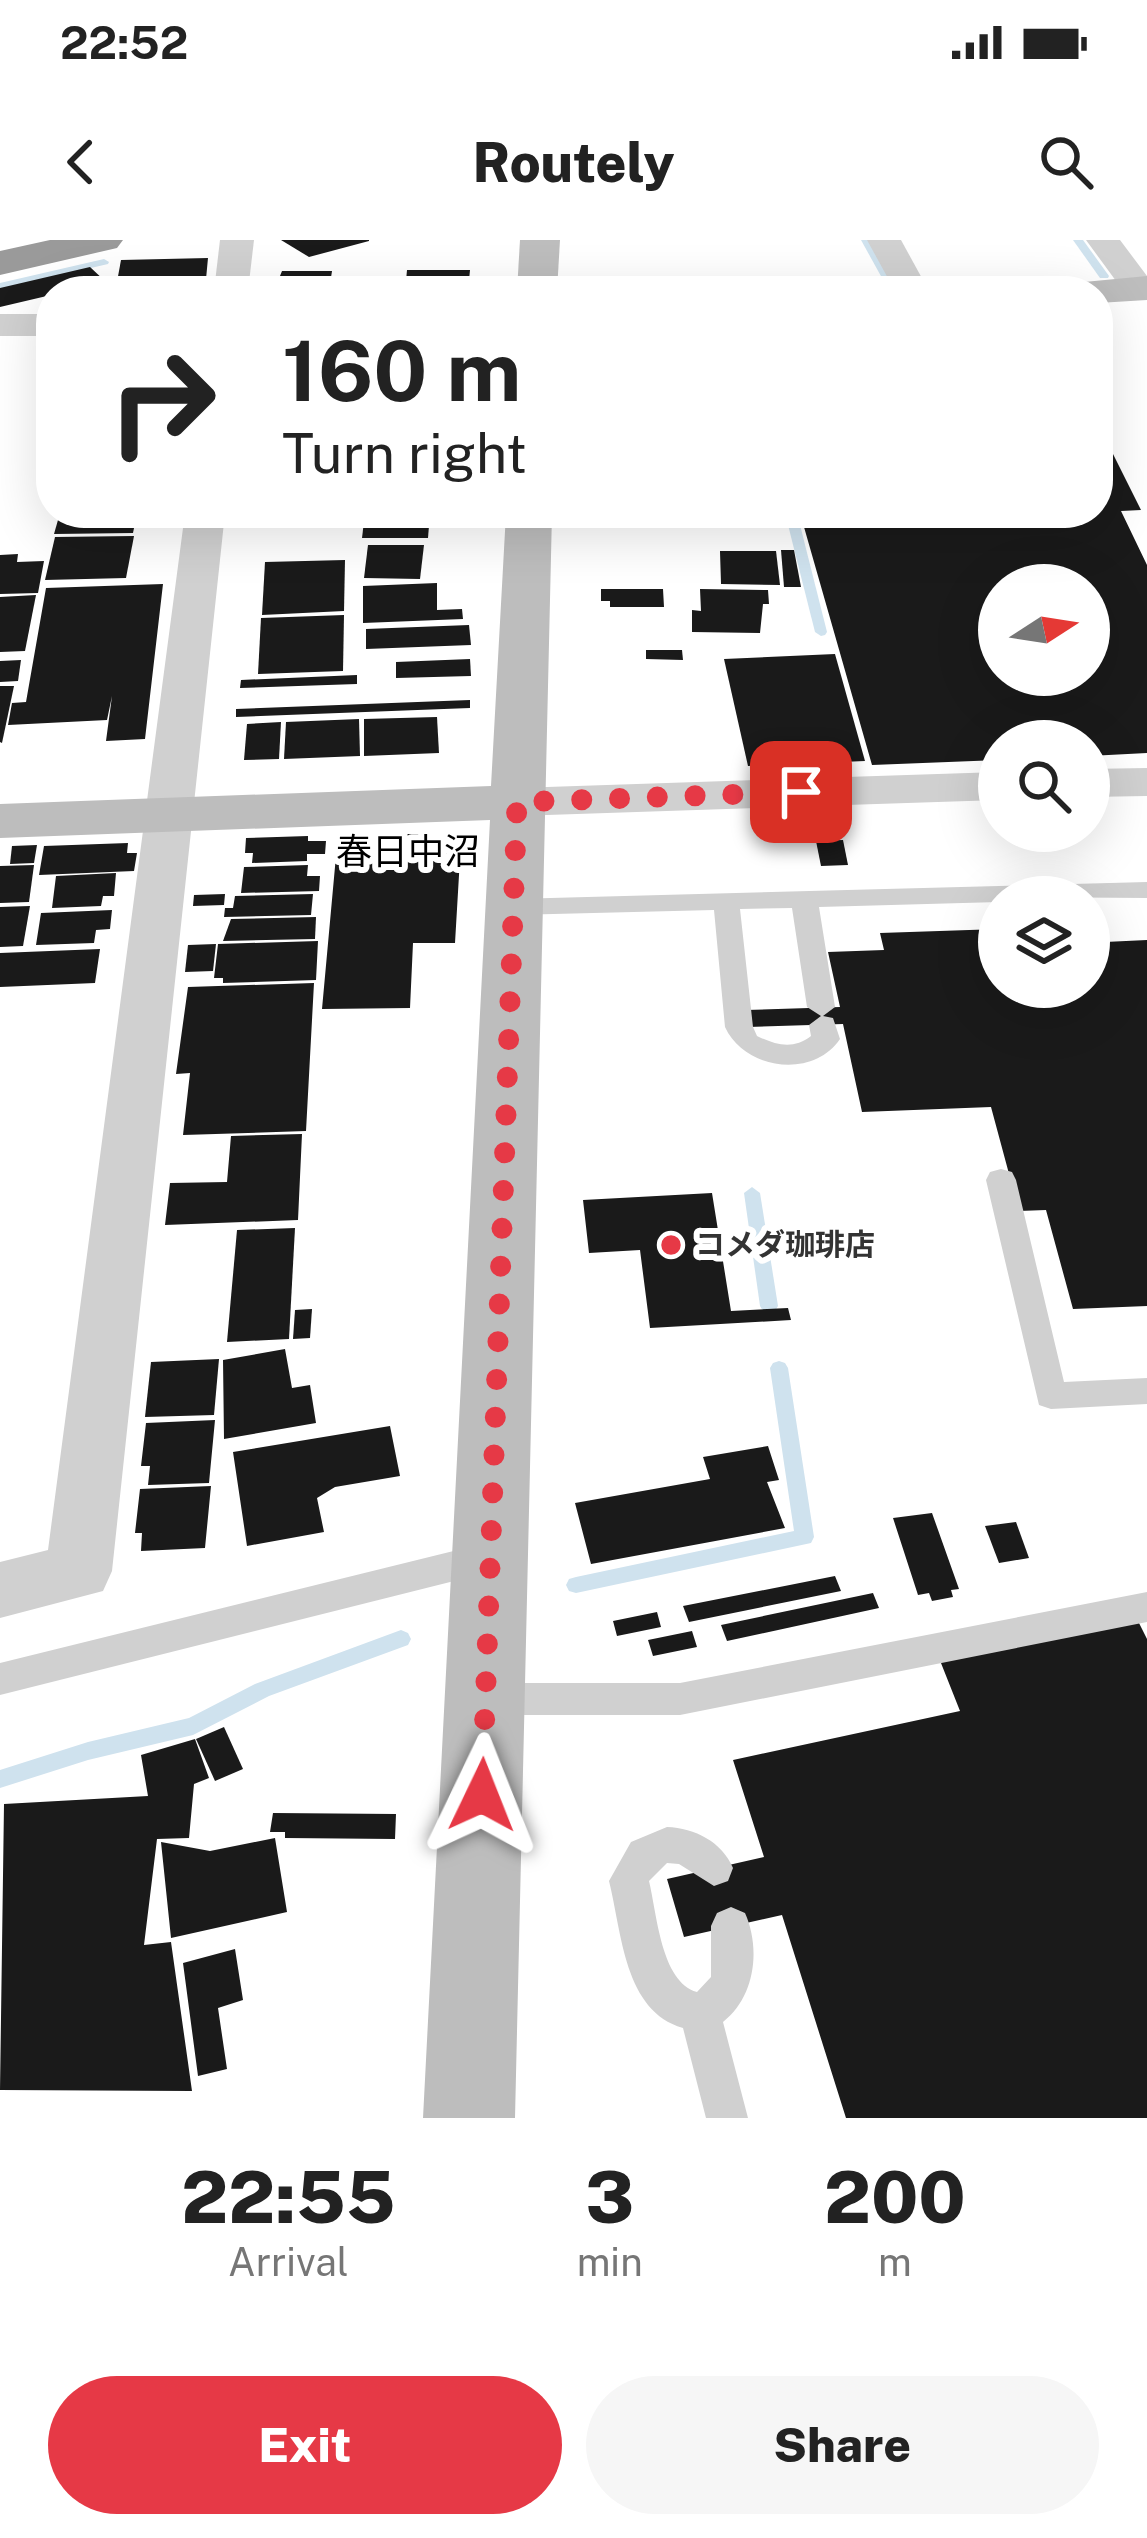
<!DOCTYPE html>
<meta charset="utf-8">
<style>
:root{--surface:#fff;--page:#f6f6f6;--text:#222;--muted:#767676;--accent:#e63946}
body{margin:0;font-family:"Public Sans","Noto Sans JP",sans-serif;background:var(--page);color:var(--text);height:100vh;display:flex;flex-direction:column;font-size:45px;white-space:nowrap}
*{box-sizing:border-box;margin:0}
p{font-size:39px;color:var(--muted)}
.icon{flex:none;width:66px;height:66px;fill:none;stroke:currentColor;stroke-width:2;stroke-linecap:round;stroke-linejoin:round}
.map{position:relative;height:1878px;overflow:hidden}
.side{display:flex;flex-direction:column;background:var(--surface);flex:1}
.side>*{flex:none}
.hud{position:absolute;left:36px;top:36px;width:1077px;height:252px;border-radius:48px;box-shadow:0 12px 48px #0002;background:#fff;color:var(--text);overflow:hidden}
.needle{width:78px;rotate:78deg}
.buttons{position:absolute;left:978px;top:324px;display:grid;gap:24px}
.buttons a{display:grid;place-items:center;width:132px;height:132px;border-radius:50%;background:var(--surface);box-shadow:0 12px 48px #0002;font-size:60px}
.pin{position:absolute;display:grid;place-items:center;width:102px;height:102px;color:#fff;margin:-51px;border-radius:24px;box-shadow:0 6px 18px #0006}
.me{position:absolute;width:132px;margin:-66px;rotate:2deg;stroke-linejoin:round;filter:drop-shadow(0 0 9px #0008)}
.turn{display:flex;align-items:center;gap:42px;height:252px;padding:0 48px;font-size:54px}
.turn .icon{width:156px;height:156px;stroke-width:2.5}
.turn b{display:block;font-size:84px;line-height:102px}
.eta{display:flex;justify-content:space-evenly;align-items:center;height:204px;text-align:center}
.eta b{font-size:72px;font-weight:800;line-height:84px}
.button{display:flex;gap:24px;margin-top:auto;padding:24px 48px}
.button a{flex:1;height:138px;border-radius:72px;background:var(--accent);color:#fff;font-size:48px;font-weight:800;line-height:138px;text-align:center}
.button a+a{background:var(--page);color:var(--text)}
.status{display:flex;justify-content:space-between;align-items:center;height:84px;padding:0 60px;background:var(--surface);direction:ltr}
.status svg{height:33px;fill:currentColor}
header{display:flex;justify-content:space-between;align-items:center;height:156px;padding:0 48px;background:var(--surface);font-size:54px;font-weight:800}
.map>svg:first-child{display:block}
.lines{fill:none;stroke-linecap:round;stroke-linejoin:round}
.stream{fill:#cfe2ee;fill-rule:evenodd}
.building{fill:#1a1a1a;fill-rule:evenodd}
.lane{fill:#d0d0d0;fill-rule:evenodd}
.street{fill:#d0d0d0;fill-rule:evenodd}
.secondary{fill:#bdbdbd;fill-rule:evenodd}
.highway{fill:#9a9a9a;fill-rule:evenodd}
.route{stroke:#e63946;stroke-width:21;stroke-dasharray:0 37.8}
.poi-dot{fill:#e63946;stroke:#fff;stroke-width:4.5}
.labels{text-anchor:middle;stroke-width:12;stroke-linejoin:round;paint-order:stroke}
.poi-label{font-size:30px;font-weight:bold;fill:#333;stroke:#fff;text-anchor:start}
.quarter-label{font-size:36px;fill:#000;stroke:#fff}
</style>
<div class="status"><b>22:52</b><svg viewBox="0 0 49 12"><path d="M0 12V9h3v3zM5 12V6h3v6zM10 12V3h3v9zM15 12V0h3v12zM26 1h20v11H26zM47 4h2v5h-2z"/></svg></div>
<header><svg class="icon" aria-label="back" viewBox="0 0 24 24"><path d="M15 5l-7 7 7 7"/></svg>Routely<svg class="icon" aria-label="search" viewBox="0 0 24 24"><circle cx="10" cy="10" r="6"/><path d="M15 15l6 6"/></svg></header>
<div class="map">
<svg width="1147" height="1878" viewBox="0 0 1147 1878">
<rect width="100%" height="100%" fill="#fff"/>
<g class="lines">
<g class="stream">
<path d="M 861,0 L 871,0 L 896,45 L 895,47 L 887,47 Z"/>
<path d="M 1073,0 L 1083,0 L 1109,36 L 1108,38 L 1100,38 Z"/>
<path d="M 104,19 L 109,22 L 108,24 L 0,49 L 0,43 Z"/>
<path d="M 785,273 L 797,273 L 827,392 L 825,395 L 821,396 L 815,392 Z"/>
<path d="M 752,947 L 760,953 L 778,1066 L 775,1071 L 763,1071 L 760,1066 L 744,953 Z"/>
<path d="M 779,1121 L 785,1123 L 788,1128 L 814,1297 L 811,1303 L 576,1353 L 569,1351 L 566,1345 L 569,1339 L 576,1337 L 794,1291 L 770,1128 L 773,1123 Z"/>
<path d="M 401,1390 L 408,1393 L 411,1399 L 408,1405 L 269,1456 L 193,1495 L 88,1520 L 0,1548 L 0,1530 L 88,1502 L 189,1478 L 255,1444 Z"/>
</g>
</g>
<g class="building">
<path d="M 281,0 L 369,0 L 369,1 L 309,17 Z"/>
<path d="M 208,18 L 206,39 L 117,42 L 121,20 Z"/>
<path d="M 90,27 L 106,42 L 105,51 L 51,51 L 51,55 L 0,67 L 0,48 Z"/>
<path d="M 407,30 L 470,30 L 468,51 L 388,51 L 389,41 L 406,41 Z"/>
<path d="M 282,31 L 332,31 L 329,51 L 274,51 Z"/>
<path d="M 598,36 L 678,39 L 679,51 L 598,51 Z"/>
<path d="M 205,42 L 204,51 L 165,51 L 166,43 Z"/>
<path d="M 1098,184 L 1141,270 L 1121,271 L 1147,325 L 1147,513 L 1089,516 L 1089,501 L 999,501 L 999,520 L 872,525 L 800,273 L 1098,273 ZM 999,345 L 1089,345 L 1089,435 L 999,435 Z"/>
<path d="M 60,273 L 137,273 L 133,293 L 54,294 Z"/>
<path d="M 365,273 L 430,273 L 428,298 L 362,298 Z"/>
<path d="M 134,296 L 126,338 L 45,340 L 55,297 Z"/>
<path d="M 368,305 L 424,305 L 420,339 L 364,338 Z"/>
<path d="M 781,310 L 794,310 L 801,347 L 784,347 Z"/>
<path d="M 720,311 L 776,311 L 780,345 L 721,344 Z"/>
<path d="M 18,314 L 17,322 L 44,321 L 38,353 L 0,354 L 0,315 Z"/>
<path d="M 345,320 L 344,371 L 262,375 L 265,322 Z"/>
<path d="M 437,343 L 437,370 L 462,369 L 463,379 L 363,383 L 363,346 Z"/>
<path d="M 163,344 L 145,499 L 106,501 L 112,456 L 107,480 L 8,485 L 12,463 L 26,462 L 46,348 Z"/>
<path d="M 601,349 L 663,349 L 664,367 L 610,367 L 610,361 L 601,361 Z"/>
<path d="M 700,349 L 768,350 L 769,364 L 763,364 L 760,393 L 692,392 L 692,370 L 701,371 Z"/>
<path d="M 36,355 L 25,411 L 0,412 L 0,357 Z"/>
<path d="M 344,375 L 343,431 L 258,434 L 261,378 Z"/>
<path d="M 469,385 L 471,405 L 366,409 L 366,389 Z"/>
<path d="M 646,410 L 682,410 L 683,420 L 646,419 Z"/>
<path d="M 835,414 L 865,521 L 748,526 L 724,419 Z"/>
<path d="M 470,419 L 471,436 L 396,438 L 396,422 Z"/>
<path d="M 21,420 L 18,441 L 0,442 L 0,421 Z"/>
<path d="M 357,435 L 357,444 L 240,448 L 241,440 Z"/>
<path d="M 0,446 L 14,446 L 2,503 L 0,502 Z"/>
<path d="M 470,460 L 470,468 L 236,477 L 236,469 Z"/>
<path d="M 437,477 L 439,513 L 364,516 L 364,479 Z"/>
<path d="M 359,479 L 360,516 L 284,519 L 286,482 Z"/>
<path d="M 281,482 L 279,519 L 244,520 L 247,484 Z"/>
<path d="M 338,594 L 418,594 L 460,618 L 455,703 L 413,703 L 410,768 L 322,769 Z"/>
<path d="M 308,596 L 308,601 L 326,601 L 325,614 L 307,614 L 307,621 L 252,623 L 253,613 L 245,613 L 246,598 Z"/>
<path d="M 843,600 L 848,625 L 821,626 L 816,601 Z"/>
<path d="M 128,603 L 127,613 L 137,613 L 134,631 L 39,635 L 44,606 Z"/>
<path d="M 37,605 L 34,623 L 10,624 L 12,606 Z"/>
<path d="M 34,625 L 29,662 L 0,663 L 0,626 Z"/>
<path d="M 308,625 L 307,636 L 320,636 L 319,651 L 241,653 L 244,627 Z"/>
<path d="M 116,633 L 114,656 L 103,656 L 101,666 L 52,668 L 56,636 Z"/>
<path d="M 225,654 L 224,665 L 193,666 L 194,655 Z"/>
<path d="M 313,654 L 311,675 L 224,677 L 225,668 L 233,668 L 235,656 Z"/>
<path d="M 30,666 L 23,706 L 0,707 L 0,667 Z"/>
<path d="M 112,670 L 110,689 L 96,690 L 94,703 L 36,705 L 41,673 Z"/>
<path d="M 316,677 L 315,699 L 223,701 L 231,679 Z"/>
<path d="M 1099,685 L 1105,702 L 1147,700 L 1147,1066 L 1073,1069 L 1046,970 L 1019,971 L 991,867 L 862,872 L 843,784 L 748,787 L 746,770 L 840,767 L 828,712 L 884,710 L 880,693 L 999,689 L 999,747 L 1089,747 L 1089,686 Z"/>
<path d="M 318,701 L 316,740 L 223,743 L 223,738 L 214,738 L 218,704 Z"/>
<path d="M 216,704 L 213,731 L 185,732 L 188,705 Z"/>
<path d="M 100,709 L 95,743 L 0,747 L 0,713 Z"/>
<path d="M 314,743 L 306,891 L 183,895 L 190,833 L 176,834 L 188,747 Z"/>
<path d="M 302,894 L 298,980 L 165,985 L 170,943 L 227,942 L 231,896 Z"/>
<path d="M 712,953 L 731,1071 L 788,1068 L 791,1080 L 650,1088 L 640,1010 L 589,1013 L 583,960 Z"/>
<path d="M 295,988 L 289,1099 L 227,1102 L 237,990 Z"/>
<path d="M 312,1069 L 310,1098 L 293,1099 L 295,1070 Z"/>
<path d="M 285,1109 L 292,1148 L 310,1145 L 316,1183 L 224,1199 L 223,1120 Z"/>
<path d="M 219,1119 L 214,1175 L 145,1177 L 151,1122 Z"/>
<path d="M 215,1180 L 209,1243 L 148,1245 L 150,1226 L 141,1226 L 146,1183 Z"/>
<path d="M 390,1186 L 400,1236 L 335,1247 L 317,1258 L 324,1292 L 247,1306 L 233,1212 Z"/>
<path d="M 768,1206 L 779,1240 L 767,1242 L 785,1288 L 591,1324 L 575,1263 L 710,1239 L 703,1217 Z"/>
<path d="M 211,1246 L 205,1308 L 141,1311 L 142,1293 L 135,1293 L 140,1249 Z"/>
<path d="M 932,1273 L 959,1349 L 951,1350 L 953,1357 L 932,1361 L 929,1353 L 918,1355 L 893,1278 Z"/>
<path d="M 1016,1282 L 1029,1318 L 999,1323 L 985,1286 Z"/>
<path d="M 835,1336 L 841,1351 L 689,1382 L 683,1366 Z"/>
<path d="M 873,1353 L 879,1368 L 727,1401 L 721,1385 Z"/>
<path d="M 657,1372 L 661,1387 L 617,1396 L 613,1381 Z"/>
<path d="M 1136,1377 L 1147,1399 L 1147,1878 L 846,1878 L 782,1675 L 684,1697 L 667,1639 L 764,1617 L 733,1520 L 960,1471 L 939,1418 Z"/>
<path d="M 692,1391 L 697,1407 L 653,1416 L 648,1400 Z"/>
<path d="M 224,1487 L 243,1529 L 215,1541 L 196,1499 Z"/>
<path d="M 195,1499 L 209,1538 L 194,1544 L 189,1598 L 157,1599 L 144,1705 L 171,1702 L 192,1851 L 0,1850 L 4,1564 L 148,1556 L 141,1515 Z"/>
<path d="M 273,1573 L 396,1574 L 395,1599 L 285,1598 L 285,1592 L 270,1592 Z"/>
<path d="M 275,1598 L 287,1672 L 171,1698 L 161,1602 L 210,1611 Z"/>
<path d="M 235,1709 L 243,1760 L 218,1768 L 227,1829 L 198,1836 L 183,1723 Z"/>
</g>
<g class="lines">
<g class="lane">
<path d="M 1147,642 L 1147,658 L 999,657 L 999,662 L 819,667 L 835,767 L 823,776 L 833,778 L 840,799 C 812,840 744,829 725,787 L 714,670 L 513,675 L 500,667 L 513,659 ZM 792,668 L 807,767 L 821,776 L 809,785 L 811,796 C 793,810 776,805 757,796 L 753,787 L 740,669 Z"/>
<path d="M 1001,929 L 1012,932 L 1016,940 L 1064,1142 L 1147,1138 L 1147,1164 L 1051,1169 L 1039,1165 L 986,940 L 990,932 Z"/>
<path d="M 490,1302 L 502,1307 L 507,1317 L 502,1327 L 490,1332 L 0,1455 L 0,1423 Z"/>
<path d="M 1147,1352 L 1147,1382 L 680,1475 L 486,1475 L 473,1470 L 468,1459 L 473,1448 L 486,1443 L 680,1443 Z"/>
<path d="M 667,1587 C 695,1588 722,1602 733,1628 L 728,1641 L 714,1646 L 679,1624 L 667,1623 L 649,1641 C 657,1674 661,1742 697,1752 L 711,1737 L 711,1686 L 717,1673 L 731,1667 L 745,1673 C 761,1709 755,1757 723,1782 L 748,1878 L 706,1878 L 683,1788 C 624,1771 622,1693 609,1641 L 631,1602 Z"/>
</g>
<g class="street">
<path d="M 220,0 L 254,0 L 248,51 L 214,51 Z"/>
<path d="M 867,0 L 901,0 L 929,51 L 895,51 Z"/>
<path d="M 1086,0 L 1120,0 L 1147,36 L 1147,57 L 1127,56 Z"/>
<rect x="0" y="74" width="51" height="22"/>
<path d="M 185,273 L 225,273 L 112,1331 L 103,1351 L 0,1378 L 0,1322 L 48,1310 Z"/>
<path d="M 1147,528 L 1147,556 L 1089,557 L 1089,529 Z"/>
<path d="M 999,532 L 999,560 L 517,576 L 500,572 L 493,562 L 500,552 L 517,548 Z"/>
</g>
<g class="secondary">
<path d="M 520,0 L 560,0 L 557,51 L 517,51 Z"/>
<path d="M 1147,36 L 1147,60 L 1098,63 L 1098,51 L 1078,51 L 1084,42 Z"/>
<path d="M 506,273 L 552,273 L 515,1878 L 423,1878 L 490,580 L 0,598 L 0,564 L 491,546 Z"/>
</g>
<path class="highway" d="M 50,0 L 123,0 L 117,8 L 0,35 L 0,11 Z"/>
</g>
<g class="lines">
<path class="route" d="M 482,1555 L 517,562 L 801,552"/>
</g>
<circle class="poi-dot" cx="671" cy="1005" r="12"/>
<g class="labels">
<g class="poi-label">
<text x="695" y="1015">コメダ珈琲店</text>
</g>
<g class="quarter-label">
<text x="408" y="624">春日中沼</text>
</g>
</g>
</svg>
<div class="buttons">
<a><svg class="needle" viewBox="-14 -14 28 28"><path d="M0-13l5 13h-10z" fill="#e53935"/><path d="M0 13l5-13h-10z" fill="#767676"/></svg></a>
<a><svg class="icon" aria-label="search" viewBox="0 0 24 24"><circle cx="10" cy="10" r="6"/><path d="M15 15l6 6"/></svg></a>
<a><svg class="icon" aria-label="layers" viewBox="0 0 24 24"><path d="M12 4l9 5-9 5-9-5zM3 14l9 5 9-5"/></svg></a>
</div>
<div class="pin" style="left:801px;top:552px;background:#d93025"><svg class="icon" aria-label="arrive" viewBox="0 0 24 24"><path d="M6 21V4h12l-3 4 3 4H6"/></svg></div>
<svg class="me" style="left:482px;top:1555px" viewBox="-20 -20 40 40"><path d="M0-17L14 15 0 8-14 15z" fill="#e63946" stroke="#fff" stroke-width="4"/></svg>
<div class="hud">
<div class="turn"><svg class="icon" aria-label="right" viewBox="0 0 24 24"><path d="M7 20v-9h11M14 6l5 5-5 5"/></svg><div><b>160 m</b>Turn right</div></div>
</div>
</div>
<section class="side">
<div class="eta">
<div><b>22:55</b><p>Arrival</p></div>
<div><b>3</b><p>min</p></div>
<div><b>200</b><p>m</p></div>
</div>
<div class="button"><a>Exit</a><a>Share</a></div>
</section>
